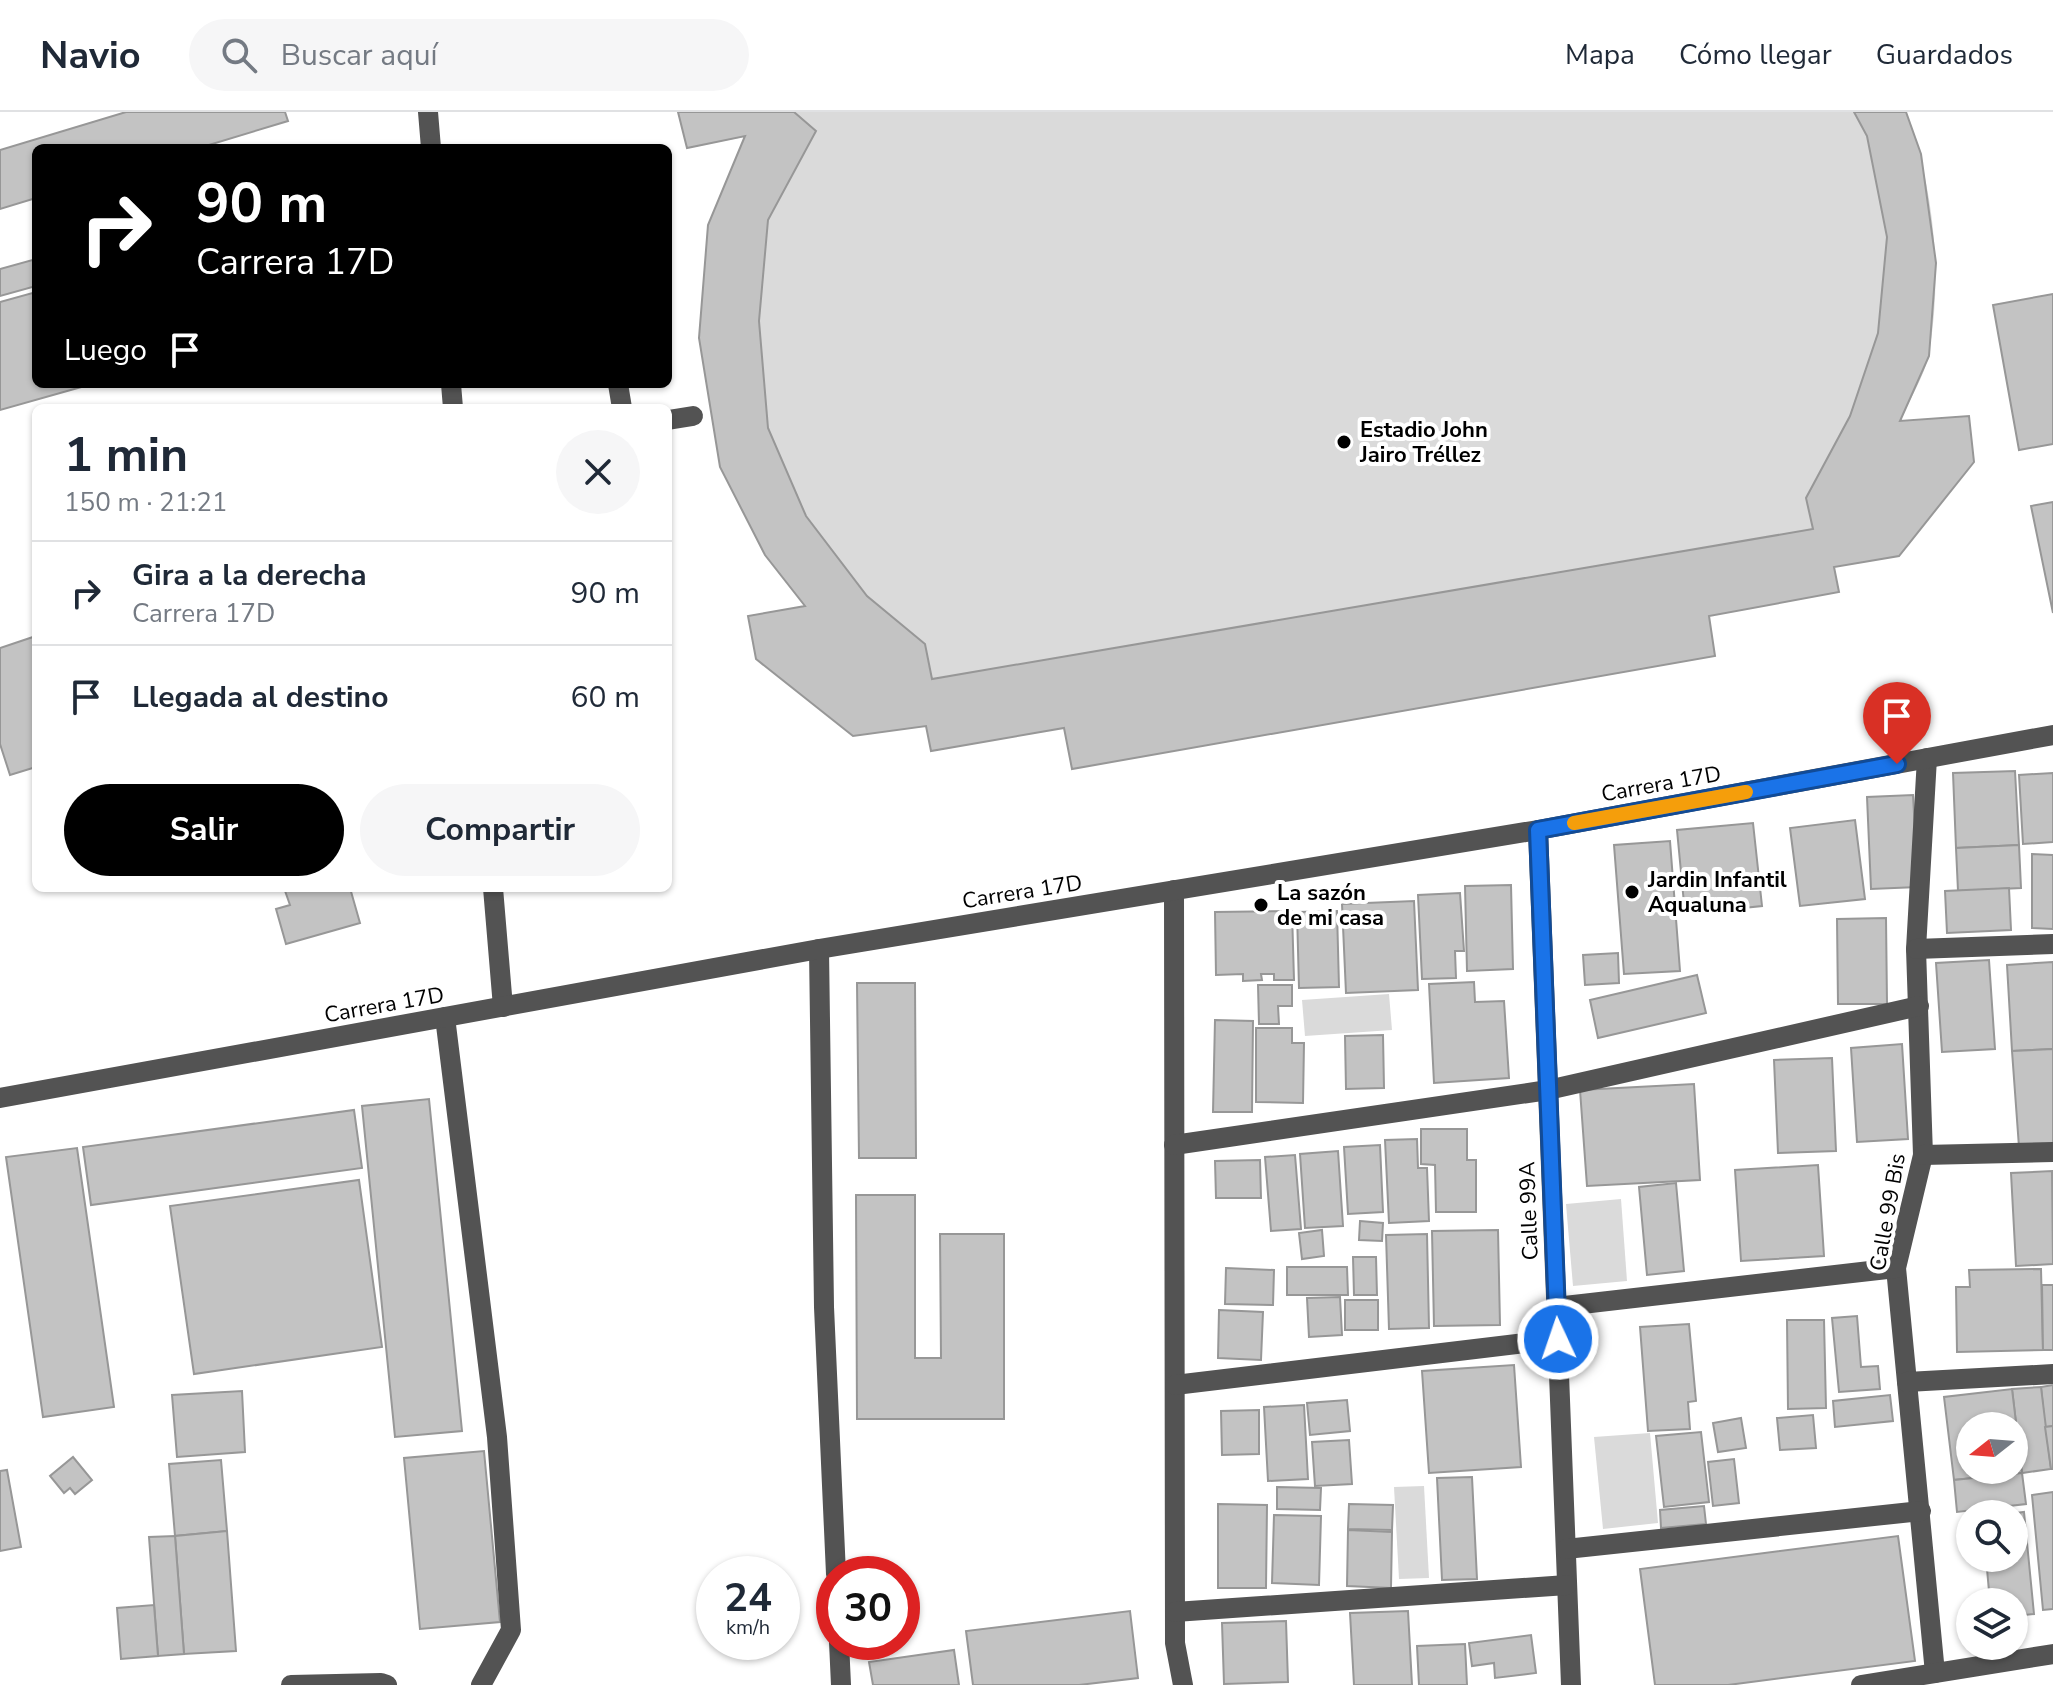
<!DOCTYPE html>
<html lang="es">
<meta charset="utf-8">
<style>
:root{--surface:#fff;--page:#f6f6f7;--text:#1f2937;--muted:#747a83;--line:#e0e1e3;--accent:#000}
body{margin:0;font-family:"Nunito Sans",sans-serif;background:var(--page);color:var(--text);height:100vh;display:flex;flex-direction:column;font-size:30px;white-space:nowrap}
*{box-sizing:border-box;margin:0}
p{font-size:26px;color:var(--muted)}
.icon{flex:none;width:44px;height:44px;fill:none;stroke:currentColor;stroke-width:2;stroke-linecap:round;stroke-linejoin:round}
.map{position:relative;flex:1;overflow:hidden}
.panel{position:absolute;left:32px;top:292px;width:640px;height:488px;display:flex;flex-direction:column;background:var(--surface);border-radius:12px;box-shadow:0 2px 6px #0004}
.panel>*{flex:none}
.hud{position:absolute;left:32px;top:32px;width:640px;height:244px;border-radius:12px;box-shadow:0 2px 6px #0004;background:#000;color:#fff;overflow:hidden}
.needle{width:52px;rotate:253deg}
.tools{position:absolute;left:1956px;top:1300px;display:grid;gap:16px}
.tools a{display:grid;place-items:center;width:72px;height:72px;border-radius:50%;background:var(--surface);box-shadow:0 2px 6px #0004;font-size:40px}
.speed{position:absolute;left:696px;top:1444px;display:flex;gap:16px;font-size:40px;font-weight:700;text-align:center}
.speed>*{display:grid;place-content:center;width:104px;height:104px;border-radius:50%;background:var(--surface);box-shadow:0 2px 6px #0004;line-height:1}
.speed small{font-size:20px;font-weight:400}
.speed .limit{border:12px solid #d22;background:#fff;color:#111}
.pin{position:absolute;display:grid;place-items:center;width:68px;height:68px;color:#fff;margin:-82px -34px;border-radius:50% 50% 50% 0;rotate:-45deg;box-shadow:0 0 8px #0007}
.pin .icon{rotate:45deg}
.me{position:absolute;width:88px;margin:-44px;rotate:357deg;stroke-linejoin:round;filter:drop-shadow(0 0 6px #0008)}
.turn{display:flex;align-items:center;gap:28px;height:168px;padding:0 32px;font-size:36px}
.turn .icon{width:104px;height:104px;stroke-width:2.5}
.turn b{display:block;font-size:56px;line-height:68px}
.then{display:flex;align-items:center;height:76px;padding:0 32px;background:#0003;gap:16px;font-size:30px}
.round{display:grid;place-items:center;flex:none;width:84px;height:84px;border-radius:42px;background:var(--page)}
.summary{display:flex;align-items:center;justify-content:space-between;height:136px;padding:0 32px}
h1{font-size:48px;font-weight:700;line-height:60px}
.primary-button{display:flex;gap:16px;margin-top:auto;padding:16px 32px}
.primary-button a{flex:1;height:92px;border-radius:48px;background:var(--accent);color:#fff;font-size:32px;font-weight:700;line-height:92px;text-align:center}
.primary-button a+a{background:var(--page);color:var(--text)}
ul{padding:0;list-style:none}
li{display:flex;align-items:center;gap:24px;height:104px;padding:0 32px;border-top:2px solid var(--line)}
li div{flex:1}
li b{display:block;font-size:30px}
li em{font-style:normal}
header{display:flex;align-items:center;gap:48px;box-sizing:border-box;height:112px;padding:0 40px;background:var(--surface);border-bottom:2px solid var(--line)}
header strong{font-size:38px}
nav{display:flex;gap:44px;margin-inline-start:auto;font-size:28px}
.search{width:560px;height:72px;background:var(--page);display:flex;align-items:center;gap:20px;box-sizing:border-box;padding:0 28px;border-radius:44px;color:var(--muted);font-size:30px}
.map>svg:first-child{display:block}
.green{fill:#dadada}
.building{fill:#c3c3c3;stroke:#979797;stroke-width:2;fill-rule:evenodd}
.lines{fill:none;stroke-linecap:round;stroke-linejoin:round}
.minor{stroke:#535353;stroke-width:20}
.route-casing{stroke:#114b97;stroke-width:20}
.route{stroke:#1a73e8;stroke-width:14}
.slow{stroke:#f59e0b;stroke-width:14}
.poi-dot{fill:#000;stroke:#fff;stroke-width:3}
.labels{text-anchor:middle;stroke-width:8;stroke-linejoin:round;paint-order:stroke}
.poi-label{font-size:22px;font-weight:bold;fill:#000;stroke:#fff;text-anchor:start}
.street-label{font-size:22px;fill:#000;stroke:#fff}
</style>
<header>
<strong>Navio</strong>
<div class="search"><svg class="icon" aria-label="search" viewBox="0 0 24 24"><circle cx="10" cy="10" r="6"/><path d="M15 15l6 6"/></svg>Buscar aquí</div>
<nav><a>Mapa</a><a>Cómo llegar</a><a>Guardados</a></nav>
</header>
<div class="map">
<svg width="2053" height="1573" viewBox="0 0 2053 1573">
<rect width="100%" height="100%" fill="#fff"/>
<g class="green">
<path d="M 678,0 L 1906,0 C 1934,75 1943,162 1929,241 C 1925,264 1909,288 1900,309 L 1969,304 L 1974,350 L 1899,444 L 1834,455 L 1839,480 L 1709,504 L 1715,544 L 1072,657 L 1064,616 L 931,639 L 926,614 L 853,624 L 756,547 L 748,504 L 805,494 L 765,443 L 720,355 L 699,226 L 708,113 L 744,25 L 687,36 Z"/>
<path d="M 1389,882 L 1392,918 L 1305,924 L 1302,888 Z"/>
<path d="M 1621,1087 L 1627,1169 L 1573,1174 L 1566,1092 Z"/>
<path d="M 1650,1321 L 1658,1411 L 1603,1417 L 1594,1325 Z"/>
<path d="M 1424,1374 L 1429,1466 L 1399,1467 L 1394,1375 Z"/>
</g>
<g class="building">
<path d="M 126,0 L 285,0 L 288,9 L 199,36 L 36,36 L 36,86 L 0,97 L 0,38 Z"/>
<path d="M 678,0 L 794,0 L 816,19 L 768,108 L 759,209 L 768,316 L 806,404 L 867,484 L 925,532 L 932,567 L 1813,417 L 1806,386 L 1850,304 L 1878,221 L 1887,125 L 1867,24 L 1854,0 L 1906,0 L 1921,42 L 1936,151 L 1929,244 L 1900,309 L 1969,304 L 1974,350 L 1899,444 L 1834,455 L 1839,480 L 1709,504 L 1715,544 L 1072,657 L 1064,616 L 931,639 L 926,614 L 853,624 L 756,547 L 748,504 L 805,494 L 765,443 L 720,355 L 699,226 L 708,113 L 745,24 L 687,36 Z"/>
<path d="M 36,147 L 36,174 L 0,184 L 0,157 Z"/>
<path d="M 36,180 L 36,272 L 92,272 L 0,298 L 0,190 Z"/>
<path d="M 2053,182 L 2053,332 L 2019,338 L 1993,193 Z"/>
<path d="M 2053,390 L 2053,501 L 2031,394 Z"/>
<path d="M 36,524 L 36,655 L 10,663 L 0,632 L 0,536 Z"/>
<path d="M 2015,659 L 2019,733 L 1956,736 L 1953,661 Z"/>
<path d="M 2053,661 L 2053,730 L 2023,732 L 2019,663 Z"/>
<path d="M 1913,683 L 1918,775 L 1871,777 L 1867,685 Z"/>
<path d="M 1855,708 L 1865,787 L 1800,794 L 1790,716 Z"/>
<path d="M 1753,711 L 1762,794 L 1685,802 L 1677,718 Z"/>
<path d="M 1670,729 L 1680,859 L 1624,862 L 1614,733 Z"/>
<path d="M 2019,733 L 2021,776 L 1958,779 L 1956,736 Z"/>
<path d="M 2032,742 L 2053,743 L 2053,817 L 2032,816 Z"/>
<path d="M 1511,773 L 1513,857 L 1467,859 L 1465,774 Z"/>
<path d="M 284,776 L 350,776 L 360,811 L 286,832 L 276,797 L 290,793 Z"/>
<path d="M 2009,776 L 2011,818 L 1947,821 L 1945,779 Z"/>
<path d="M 1460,781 L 1464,839 L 1455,839 L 1456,866 L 1422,867 L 1418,783 Z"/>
<path d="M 1414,789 L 1418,878 L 1346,881 L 1342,792 Z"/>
<path d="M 1292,799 L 1294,868 L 1274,868 L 1274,862 L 1261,862 L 1262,868 L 1243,869 L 1243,862 L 1216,863 L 1215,800 Z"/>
<path d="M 1337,799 L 1339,875 L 1299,876 L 1297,800 Z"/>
<path d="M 1886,806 L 1887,892 L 1838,892 L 1837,807 Z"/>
<path d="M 1618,841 L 1619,871 L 1585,873 L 1583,843 Z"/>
<path d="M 1989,848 L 1995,937 L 1942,940 L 1936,851 Z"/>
<path d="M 2053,850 L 2053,937 L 2012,939 L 2007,853 Z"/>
<path d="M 1697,863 L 1706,901 L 1598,926 L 1590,888 Z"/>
<path d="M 1474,870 L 1475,890 L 1504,889 L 1509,966 L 1434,971 L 1429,872 Z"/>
<path d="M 857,871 L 915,871 L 916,1046 L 859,1046 Z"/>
<path d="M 1258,873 L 1292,873 L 1292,894 L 1278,894 L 1279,912 L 1259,912 Z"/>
<path d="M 1215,908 L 1253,909 L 1252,1000 L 1213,1000 Z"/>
<path d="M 1256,916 L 1292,916 L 1292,931 L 1304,931 L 1303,991 L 1256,990 Z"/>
<path d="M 1383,923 L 1384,976 L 1346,977 L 1345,924 Z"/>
<path d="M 1902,932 L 1908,1027 L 1857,1030 L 1851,936 Z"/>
<path d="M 2053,937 L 2053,1033 L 2019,1035 L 2012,939 Z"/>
<path d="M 1832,946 L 1836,1039 L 1778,1041 L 1774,948 Z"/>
<path d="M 1694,972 L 1700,1068 L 1587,1074 L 1580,978 Z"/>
<path d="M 429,987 L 462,1319 L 395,1325 L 362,994 Z"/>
<path d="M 354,998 L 362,1056 L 91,1093 L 83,1035 Z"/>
<path d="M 1421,1017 L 1467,1017 L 1467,1048 L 1476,1048 L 1476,1100 L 1436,1100 L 1435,1053 L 1421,1052 Z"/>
<path d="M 1417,1027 L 1418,1056 L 1427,1056 L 1429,1109 L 1389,1111 L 1385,1028 Z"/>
<path d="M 1380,1033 L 1383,1100 L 1348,1102 L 1344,1035 Z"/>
<path d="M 77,1036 L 114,1295 L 43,1305 L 6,1045 Z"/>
<path d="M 1338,1039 L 1343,1114 L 1305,1116 L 1300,1042 Z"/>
<path d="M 1295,1043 L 1301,1117 L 1271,1119 L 1265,1045 Z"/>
<path d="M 1260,1048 L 1261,1086 L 1216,1086 L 1215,1049 Z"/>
<path d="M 1818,1053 L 1824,1144 L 1741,1149 L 1735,1058 Z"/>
<path d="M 2052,1059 L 2053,1152 L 2016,1154 L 2011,1061 Z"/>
<path d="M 359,1068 L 382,1235 L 194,1262 L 170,1094 Z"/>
<path d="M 1676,1071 L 1684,1159 L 1647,1163 L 1639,1075 Z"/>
<path d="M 856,1083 L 915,1083 L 915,1246 L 941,1246 L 940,1122 L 1004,1122 L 1004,1307 L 857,1307 Z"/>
<path d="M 1360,1109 L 1383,1111 L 1382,1129 L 1359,1128 Z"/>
<path d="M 1322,1118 L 1324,1144 L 1302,1147 L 1299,1121 Z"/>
<path d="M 1498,1118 L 1500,1213 L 1434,1214 L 1432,1119 Z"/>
<path d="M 1427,1122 L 1429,1216 L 1389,1217 L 1386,1123 Z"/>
<path d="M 1353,1145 L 1376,1145 L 1377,1183 L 1354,1183 Z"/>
<path d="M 1287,1155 L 1347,1155 L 1348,1183 L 1287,1183 Z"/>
<path d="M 1226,1156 L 1274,1158 L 1273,1193 L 1225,1192 Z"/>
<path d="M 2041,1157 L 2043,1238 L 1957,1240 L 1956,1175 L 1970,1175 L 1969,1158 Z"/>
<path d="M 2042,1173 L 2053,1173 L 2053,1238 L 2043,1238 Z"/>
<path d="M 1340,1185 L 1342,1223 L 1309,1225 L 1307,1186 Z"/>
<rect x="1345" y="1188" width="33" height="30"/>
<path d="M 1219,1198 L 1263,1200 L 1261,1248 L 1218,1246 Z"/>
<path d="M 1857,1204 L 1861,1255 L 1878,1254 L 1880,1277 L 1839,1280 L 1832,1206 Z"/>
<path d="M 1787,1208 L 1824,1208 L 1826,1296 L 1788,1297 Z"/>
<path d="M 1689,1212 L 1696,1289 L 1688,1290 L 1690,1317 L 1648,1319 L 1640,1215 Z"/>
<path d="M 1514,1253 L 1521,1355 L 1429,1361 L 1422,1259 Z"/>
<path d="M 2053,1273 L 2053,1314 L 2045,1315 L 2041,1275 Z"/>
<path d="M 2041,1275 L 2051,1357 L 2022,1361 L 2012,1277 Z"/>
<path d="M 2012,1277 L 2022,1361 L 1954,1368 L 1944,1285 ZM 1970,1314 L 2014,1314 L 2014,1358 L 1970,1358 Z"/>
<path d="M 242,1279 L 245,1340 L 177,1345 L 172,1283 Z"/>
<path d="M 1890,1283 L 1893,1309 L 1835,1315 L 1833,1289 Z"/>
<path d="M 1347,1288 L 1350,1319 L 1310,1323 L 1307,1291 Z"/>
<path d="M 1304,1293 L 1308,1367 L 1268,1369 L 1264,1295 Z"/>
<path d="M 1259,1298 L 1259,1342 L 1222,1343 L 1221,1299 Z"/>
<path d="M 1813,1303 L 1816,1336 L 1780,1338 L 1777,1306 Z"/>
<path d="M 1741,1306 L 1746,1336 L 1718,1340 L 1713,1311 Z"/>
<path d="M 2053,1314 L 2053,1357 L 2051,1357 L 2045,1315 Z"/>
<path d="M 1701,1320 L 1709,1390 L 1664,1395 L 1656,1324 Z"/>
<path d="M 1349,1328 L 1352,1372 L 1315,1374 L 1312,1330 Z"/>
<path d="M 484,1339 L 500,1510 L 420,1517 L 404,1346 Z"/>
<path d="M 73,1345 L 92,1368 L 75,1382 L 70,1376 L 64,1381 L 50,1364 Z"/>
<path d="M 1734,1347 L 1739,1391 L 1713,1394 L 1708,1350 Z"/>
<path d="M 221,1348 L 227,1419 L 175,1424 L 169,1352 Z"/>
<path d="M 7,1358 L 21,1435 L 0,1439 L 0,1359 Z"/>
<path d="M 2022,1361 L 2026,1392 L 1957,1400 L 1954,1368 Z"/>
<path d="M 1472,1365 L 1477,1467 L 1442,1468 L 1437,1366 Z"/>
<path d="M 1277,1375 L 1321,1376 L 1320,1398 L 1277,1397 Z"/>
<path d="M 2053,1380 L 2053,1497 L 2043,1498 L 2032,1383 Z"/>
<path d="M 1218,1392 L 1267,1393 L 1266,1476 L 1218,1476 Z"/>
<path d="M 1349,1392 L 1393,1393 L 1392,1418 L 1348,1417 Z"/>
<path d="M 1704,1394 L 1706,1412 L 1661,1416 L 1660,1398 Z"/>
<path d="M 2024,1400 L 2034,1502 L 2014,1504 L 2014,1490 L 1990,1490 L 1986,1446 L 2014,1446 L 2014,1402 L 2009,1402 Z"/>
<path d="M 1274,1403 L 1321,1404 L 1319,1473 L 1272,1471 Z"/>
<path d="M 1348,1418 L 1392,1420 L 1391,1476 L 1347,1474 Z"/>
<path d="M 227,1419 L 236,1539 L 184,1542 L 175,1424 Z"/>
<path d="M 175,1424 L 184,1542 L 158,1544 L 149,1425 Z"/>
<path d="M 1898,1424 L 1915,1549 L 1728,1573 L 1655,1573 L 1640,1457 Z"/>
<path d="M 154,1493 L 158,1544 L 121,1547 L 117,1496 Z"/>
<path d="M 1130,1499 L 1138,1566 L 1079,1573 L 973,1573 L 966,1519 Z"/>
<path d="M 1408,1499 L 1412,1573 L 1354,1573 L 1350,1501 Z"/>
<path d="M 1286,1509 L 1288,1570 L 1224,1572 L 1222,1511 Z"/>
<path d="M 1531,1523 L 1536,1561 L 1495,1566 L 1494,1551 L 1472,1554 L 1469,1531 Z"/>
<path d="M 1465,1532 L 1467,1573 L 1419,1573 L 1417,1534 Z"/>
<path d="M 954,1538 L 959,1573 L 873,1573 L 869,1550 Z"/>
</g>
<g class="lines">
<g class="minor">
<path d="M 428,0 L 431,36"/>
<path d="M 451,272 L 453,296"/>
<path d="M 618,272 L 622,296"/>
<path d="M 668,308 L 693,304"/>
<path d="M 1927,646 L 1916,837 L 1923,1043 L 1896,1156 L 1935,1561"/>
<path d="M 1538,718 L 1571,1573"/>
<path d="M 493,776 L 503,895"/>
<path d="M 1174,778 L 1175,1531 L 1183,1573"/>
<path d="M 819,837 L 824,1195 L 836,1462"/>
<path d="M 1916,837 L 2053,832"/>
<path d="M 445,905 L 497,1325 L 511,1518 L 481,1573"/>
<path d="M 0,986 L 819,837 L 1538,718 L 2053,623"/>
<path d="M 1174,1033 L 1548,978 L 1919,894"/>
<path d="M 1923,1043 L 2053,1040"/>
<path d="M 1556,1195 L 1896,1156"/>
<path d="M 1907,1270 L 2053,1262"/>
<path d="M 1175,1273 L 1558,1227"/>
<path d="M 1566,1437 L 1921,1399"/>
<path d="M 1175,1500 L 1567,1473"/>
<path d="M 839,1530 L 841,1573"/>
<path d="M 291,1573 L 381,1571 L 387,1573"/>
<path d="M 1861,1573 L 2053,1542"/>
</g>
</g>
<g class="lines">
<g class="route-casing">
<path id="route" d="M 1558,1227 L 1538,718 L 1897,652"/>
</g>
<use href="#route" class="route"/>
<path class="slow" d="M 1574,711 L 1746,680"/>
</g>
<g class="poi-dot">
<circle cx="1344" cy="330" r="8"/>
<circle cx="1632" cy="780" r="8"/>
<circle cx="1261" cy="793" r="8"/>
</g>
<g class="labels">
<g class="poi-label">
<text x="1360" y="325">Estadio John<tspan x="1360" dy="25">Jairo Tréllez</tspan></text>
<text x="1648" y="775">Jardin Infantil<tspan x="1648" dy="25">Aqualuna</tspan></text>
<text x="1277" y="788">La sazón<tspan x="1277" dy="25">de mi casa</tspan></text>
</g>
<g class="street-label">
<text transform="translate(1661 671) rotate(-10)" y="8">Carrera 17D</text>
<text transform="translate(1022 779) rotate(-9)" y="8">Carrera 17D</text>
<text transform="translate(384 892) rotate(-10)" y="8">Carrera 17D</text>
<text transform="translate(1528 1099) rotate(-92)" y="8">Calle 99A</text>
<text transform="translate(1887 1100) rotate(-80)" y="8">Calle 99 Bis</text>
</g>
</g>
</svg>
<div class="tools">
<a><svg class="needle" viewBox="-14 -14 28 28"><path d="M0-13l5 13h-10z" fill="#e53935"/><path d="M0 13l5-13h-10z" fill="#747a83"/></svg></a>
<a><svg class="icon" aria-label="search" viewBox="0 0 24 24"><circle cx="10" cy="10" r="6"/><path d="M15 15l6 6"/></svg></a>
<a><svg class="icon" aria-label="layers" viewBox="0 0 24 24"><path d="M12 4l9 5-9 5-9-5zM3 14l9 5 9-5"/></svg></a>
</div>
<div class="speed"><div>24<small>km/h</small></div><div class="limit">30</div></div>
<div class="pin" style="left:1897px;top:652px;background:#d93025"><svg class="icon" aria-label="arrive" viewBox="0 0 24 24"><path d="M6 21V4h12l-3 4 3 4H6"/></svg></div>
<svg class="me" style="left:1558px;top:1227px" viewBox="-20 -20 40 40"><circle r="17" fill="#1a73e8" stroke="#fff" stroke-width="3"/><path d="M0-11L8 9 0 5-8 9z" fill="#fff"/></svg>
<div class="hud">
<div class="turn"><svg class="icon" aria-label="right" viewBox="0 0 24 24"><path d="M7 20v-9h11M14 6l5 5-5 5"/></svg><div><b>90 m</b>Carrera 17D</div></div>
<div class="then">Luego<svg class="icon" aria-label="arrive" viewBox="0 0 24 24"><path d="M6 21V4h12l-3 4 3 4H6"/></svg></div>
</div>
<section class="panel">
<div class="summary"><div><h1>1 min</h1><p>150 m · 21:21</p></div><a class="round"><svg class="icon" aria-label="close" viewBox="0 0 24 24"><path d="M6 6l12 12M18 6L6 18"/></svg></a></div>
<ul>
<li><svg class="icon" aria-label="right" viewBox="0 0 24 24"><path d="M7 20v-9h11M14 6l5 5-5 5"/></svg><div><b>Gira a la derecha</b><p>Carrera 17D</p></div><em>90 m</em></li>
<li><svg class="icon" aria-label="arrive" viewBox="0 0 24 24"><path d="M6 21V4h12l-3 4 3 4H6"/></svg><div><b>Llegada al destino</b></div><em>60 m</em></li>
</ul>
<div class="primary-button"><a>Salir</a><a>Compartir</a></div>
</section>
</div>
